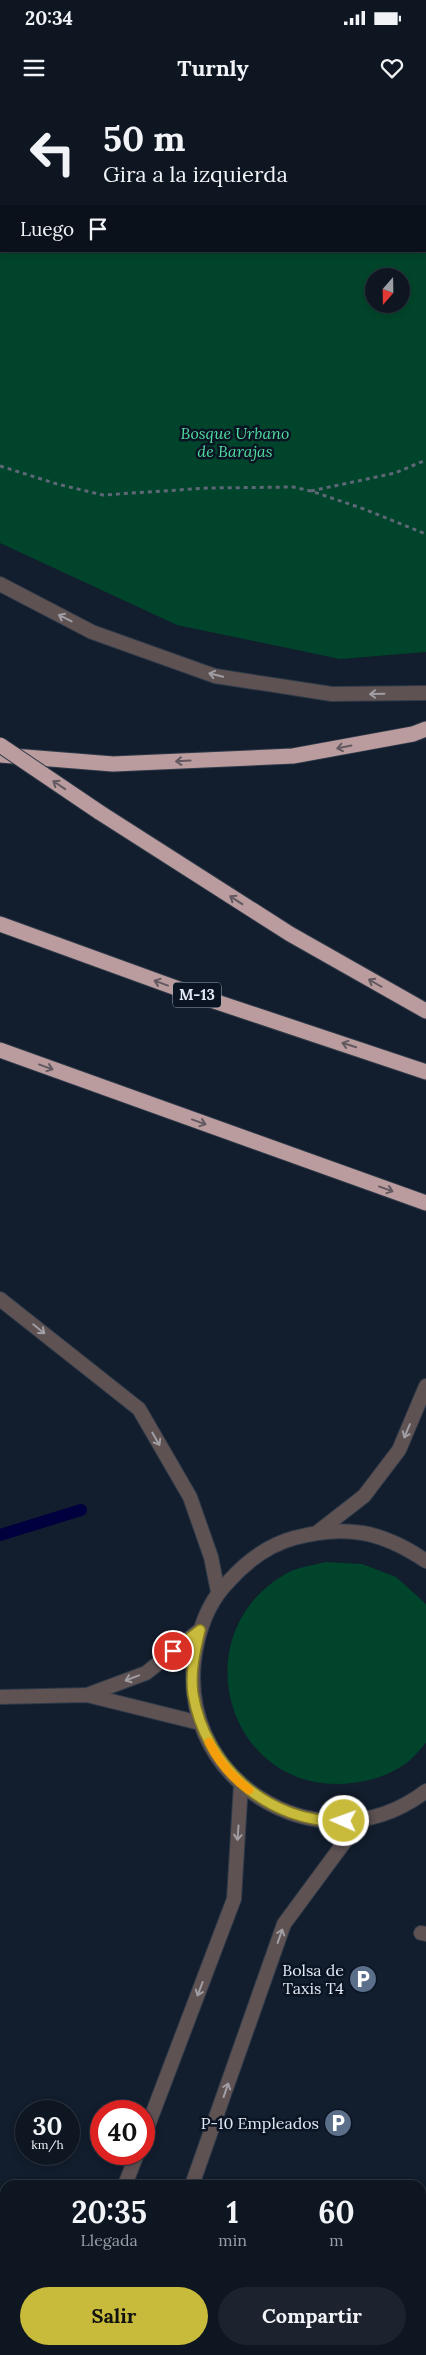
<!DOCTYPE html>
<html lang="es">
<style>
:root{--surface:#0e1622;--page:#1c232f;--text:#f1f3f6;--muted:#9b9fa5;--line:#2e3540;--accent:#c8bb3b}
body{margin:0;font-family:Lora,serif;background:var(--page);color:var(--text);height:100vh;display:flex;flex-direction:column;font-size:19px;white-space:nowrap}
*{box-sizing:border-box;margin:0}
p{font-size:16px;color:var(--muted)}
.icon{flex:none;width:28px;height:28px;fill:none;stroke:currentColor;stroke-width:2;stroke-linecap:round;stroke-linejoin:round}
.map{position:relative;flex:1;overflow:hidden}
.side{position:absolute;left:0px;top:2080px;width:426px;height:175px;display:flex;flex-direction:column;background:var(--surface);border-radius:15px 15px 0 0;box-shadow:0 2px 8px #0003,0 0 0 1px var(--line)}
.side>*{flex:none}
.hud{position:absolute;left:0px;top:0px;width:426px;height:152px;box-shadow:0 2px 8px #0003,0 0 0 1px var(--line);background:#0e1622;color:var(--text);overflow:hidden}
.needle{width:32px;rotate:200deg}
.tools{position:absolute;left:365px;top:168px;display:grid;gap:10px}
.tools a{display:grid;place-items:center;width:45px;height:45px;border-radius:50%;background:var(--surface);box-shadow:0 2px 8px #0003,0 0 0 1px var(--line);font-size:25px}
.speed{position:absolute;left:15px;top:2000px;display:flex;gap:10px;font-size:25px;font-weight:700;text-align:center}
.speed>*{display:grid;place-content:center;width:65px;height:65px;border-radius:50%;background:var(--surface);box-shadow:0 2px 8px #0003,0 0 0 1px var(--line);line-height:1}
.speed small{font-size:12px;font-weight:400}
.speed .limit{border:8px solid #d22;background:#fff;color:#111}
.pin{position:absolute;display:grid;place-items:center;width:42px;height:42px;color:#fff;margin:-21px;border:2px solid #fff;border-radius:50%;box-shadow:0 1px 5px #0007}
.me{position:absolute;width:55px;margin:-28px;rotate:272deg;stroke-linejoin:round;filter:drop-shadow(0 0 4px #0008)}
.turn{display:flex;align-items:center;gap:18px;height:105px;padding:0 20px;font-size:22px}
.turn .icon{width:65px;height:65px;stroke-width:2.5}
.turn b{display:block;font-size:35px;line-height:42px}
.then{display:flex;align-items:center;height:48px;padding:0 20px;background:#0003;gap:10px;font-size:19px}
.eta{display:flex;justify-content:space-evenly;align-items:center;height:85px;text-align:center}
.eta b{font-size:30px;font-weight:800;line-height:35px}
.cta{display:flex;gap:10px;margin-top:auto;padding:10px 20px}
.cta a{flex:1;height:58px;border-radius:30px;background:var(--accent);color:#111;font-size:20px;font-weight:800;line-height:58px;text-align:center}
.cta a+a{background:var(--page);color:var(--text)}
.status{display:flex;justify-content:space-between;align-items:center;height:35px;padding:0 25px;background:var(--surface);direction:ltr}
.status svg{height:14px;fill:currentColor}
header{display:flex;justify-content:space-between;align-items:center;height:65px;padding:0 20px;background:var(--surface);font-size:22px;font-weight:800}
.map>svg:first-child{display:block}
.green{fill:#00452b;fill-rule:evenodd}
.lines{fill:none;stroke-linecap:round;stroke-linejoin:round}
.stream{stroke:#00003e;stroke-width:12}
.service-casing{stroke:#2f3a49;stroke-width:16}
.minor-casing{stroke:#2f3a49;stroke-width:16}
.tertiary-casing{stroke:#2f3a49;stroke-width:16}
.motorway-casing{stroke:#2f3a49;stroke-width:17}
.path{stroke:#5e6776;stroke-width:3;stroke-dasharray:4 4;stroke-linecap:butt}
.service{stroke:#5e5253;stroke-width:14}
.minor{stroke:#5e5253;stroke-width:14}
.tertiary{stroke:#5e5253;stroke-width:14}
.motorway{stroke:#ba9c9e;stroke-width:15}
.motorway-bridge-casing{stroke:#2f3a49;stroke-width:17;stroke-linecap:butt}
.motorway-bridge{stroke:#ba9c9e;stroke-width:15}
.oneway{stroke:#a09ea4}
.oneway2{stroke:#625860}
.route-casing{stroke:#827a26;stroke-width:12}
.route{stroke:#c8bb3b;stroke-width:9}
.slow{stroke:#f59e0b;stroke-width:9}
.labels{text-anchor:middle;stroke-width:5;stroke-linejoin:round;paint-order:stroke}
.shield{fill:#0a1423;stroke:#a1a9b6;stroke-width:1}
.shield-label{font-size:15px;font-weight:bold;fill:#e2e9f5}
.park-label{font-size:16px;font-style:italic;fill:#50db9f;stroke:#0a1423}
.poi-label{font-size:16px;fill:#e2e9f5;stroke:#0a1423;text-anchor:end}
</style>
<div class="status"><b>20:34</b><svg viewBox="0 0 49 12"><path d="M0 12V9h3v3zM5 12V6h3v6zM10 12V3h3v9zM15 12V0h3v12zM26 1h20v11H26zM47 4h2v5h-2z"/></svg></div>
<header><svg class="icon" aria-label="menu" viewBox="0 0 24 24"><path d="M4 6h16M4 12h16M4 18h16"/></svg>Turnly<svg class="icon" aria-label="heart" viewBox="0 0 24 24"><path d="M12 20l-8-8c-3-5 5-10 8-4 3-6 11-1 8 4z"/></svg></header>
<div class="map">
<svg width="426" height="2255" viewBox="0 0 426 2255">
<rect width="100%" height="100%" fill="#121d2d"/>
<g class="green">
<path d="M 0,0 L 426,0 L 426,552 L 340,559 L 177,525 L 0,443 ZM 1,1 L 425,1 L 425,151 L 1,151 ZM 374,176 L 401,176 L 401,204 L 374,204 Z"/>
<path d="M 326,1462 L 362,1464 L 396,1477 L 426,1504 L 426,1643 C 419,1650 413,1659 405,1664 C 390,1675 370,1681 352,1683 C 227,1698 179,1531 289,1472 C 300,1467 314,1465 326,1462 Z"/>
</g>
<g class="lines">
<path class="stream" d="M 0,1435 L 81,1410"/>
<g class="service-casing">
<path id="service" d="M 421,1833 L 426,1834"/>
</g>
<g class="minor-casing">
<g id="minor">
<path d="M 87,1595 L 146,1573 L 200,1530"/>
<path d="M 0,1597 L 87,1595 L 200,1623"/>
</g>
</g>
<g class="tertiary-casing">
<g id="tertiary">
<path d="M 0,484 L 92,532 L 215,576 L 332,594 L 426,593"/>
<path d="M 0,1199 L 139,1309 L 190,1397 L 211,1457 L 218,1492"/>
<path d="M 319,1431 L 364,1396 L 399,1350 L 426,1286"/>
<path d="M 426,1461 C 382,1431 345,1424 294,1438 C 268,1445 247,1461 229,1481 C 211,1499 202,1520 197,1544 C 167,1676 318,1773 426,1691"/>
<path d="M 144,2036 L 234,1799 L 241,1684"/>
<path d="M 125,2085 L 137,2054"/>
<path d="M 192,2085 L 284,1824 L 360,1721"/>
<path d="M 61,2255 L 63,2250"/>
<path d="M 131,2255 L 133,2250"/>
</g>
</g>
<g class="motorway-casing">
<g id="motorway">
<path d="M 0,655 L 113,664 L 293,656 L 413,634 L 426,629"/>
<path d="M 99,712 L 290,834 L 426,911"/>
<path d="M 0,824 L 190,893 L 426,972"/>
<path d="M 0,950 L 426,1103"/>
</g>
</g>
<g class="path">
<path d="M 388,0 L 389,1"/>
<path d="M 152,1 L 154,0"/>
<path d="M 425,23 L 426,24"/>
<path d="M 0,86 L 1,85"/>
<path d="M 0,366 L 57,384 L 103,395 L 208,388 L 293,387 L 311,391 L 364,409 L 426,434"/>
<path d="M 311,391 L 395,373 L 426,360"/>
</g>
<use href="#service" class="service"/>
<use href="#minor" class="minor"/>
<use href="#tertiary" class="tertiary"/>
<use href="#motorway" class="motorway"/>
<g class="motorway-bridge-casing">
<path id="motorway-bridge" d="M 0,645 L 99,712"/>
</g>
<use href="#motorway-bridge" class="motorway-bridge"/>
</g>
<defs><path id="oneway-shaft" d="M-6 0H5M1.5-3L5.5 0L1.5 3" fill="none" stroke-width="1.6" stroke-linecap="round" stroke-linejoin="round" transform="scale(1.25)"/></defs>
<g class="oneway">
<use href="#oneway-shaft" transform="translate(65 518) rotate(-153)"/>
<use href="#oneway-shaft" transform="translate(216 575) rotate(-166)"/>
<use href="#oneway-shaft" transform="translate(377 594) rotate(179)"/>
<use href="#oneway-shaft" transform="translate(39 1229) rotate(39)"/>
<use href="#oneway-shaft" transform="translate(407 1331) rotate(113)"/>
<use href="#oneway-shaft" transform="translate(156 1339) rotate(60)"/>
<use href="#oneway-shaft" transform="translate(132 1578) rotate(159)"/>
<use href="#oneway-shaft" transform="translate(238 1733) rotate(94)"/>
<use href="#oneway-shaft" transform="translate(280 1836) rotate(-71)"/>
<use href="#oneway-shaft" transform="translate(200 1889) rotate(111)"/>
<use href="#oneway-shaft" transform="translate(226 1990) rotate(-71)"/>
</g>
<g class="oneway2">
<use href="#oneway-shaft" transform="translate(344 647) rotate(169)"/>
<use href="#oneway-shaft" transform="translate(183 661) rotate(177)"/>
<use href="#oneway-shaft" transform="translate(59 685) rotate(-146)"/>
<use href="#oneway-shaft" transform="translate(236 800) rotate(-147)"/>
<use href="#oneway-shaft" transform="translate(161 883) rotate(-160)"/>
<use href="#oneway-shaft" transform="translate(375 883) rotate(-150)"/>
<use href="#oneway-shaft" transform="translate(349 945) rotate(-162)"/>
<use href="#oneway-shaft" transform="translate(46 967) rotate(20)"/>
<use href="#oneway-shaft" transform="translate(199 1022) rotate(20)"/>
<use href="#oneway-shaft" transform="translate(386 1089) rotate(20)"/>
</g>
<g class="lines">
<g class="route-casing">
<path id="route" d="M 173,1551 L 200,1530 C 195,1551 190,1572 193,1594 C 205,1667 269,1724 344,1721"/>
</g>
<use href="#route" class="route"/>
<path class="slow" d="M 209,1642 C 218,1661 233,1678 249,1690"/>
</g>
<defs>
<g id="parking-disc" transform="scale(1.4375)"><circle r="9.5" fill="#5c6f8a" stroke="#0a1423"/><path d="M-3.5-5.5H1a3.5 3.5 0 0 1 0 7H-1V5.5H-3.5ZM-1-3.4V-.6H.8a1.4 1.4 0 0 0 0-2.8Z" fill="#fff"/></g>
</defs>
<g fill-rule="evenodd">
<use href="#parking-disc" x="363" y="1879"/>
<use href="#parking-disc" x="338" y="2023"/>
</g>
<g class="labels">
<rect class="shield" x="173" y="882.5" width="48" height="25" rx="4"/>
<g class="shield-label">
<text x="197" y="900">M-13</text>
</g>
<g class="park-label">
<text x="235" y="339">Bosque Urbano<tspan x="235" dy="18">de Barajas</tspan></text>
</g>
<g class="poi-label">
<text x="344" y="1876">Bolsa de<tspan x="344" dy="18">Taxis T4</tspan></text>
<text x="319" y="2029">P-10 Empleados</text>
</g>
</g>
</svg>
<div class="tools">
<a><svg class="needle" viewBox="-14 -14 28 28"><path d="M0-13l5 13h-10z" fill="#e53935"/><path d="M0 13l5-13h-10z" fill="#9b9fa5"/></svg></a>
</div>
<div class="speed"><div>30<small>km/h</small></div><div class="limit">40</div></div>
<div class="pin" style="left:173px;top:1551px;background:#d93025"><svg class="icon" aria-label="arrive" viewBox="0 0 24 24"><path d="M6 21V4h12l-3 4 3 4H6"/></svg></div>
<svg class="me" style="left:344px;top:1721px" viewBox="-20 -20 40 40"><circle r="17" fill="#c8bb3b" stroke="#fff" stroke-width="3"/><path d="M0-11L8 9 0 5-8 9z" fill="#fff"/></svg>
<div class="hud">
<div class="turn"><svg class="icon" aria-label="left" viewBox="0 0 24 24"><path d="M17 20v-9H6M10 6l-5 5 5 5"/></svg><div><b>50 m</b>Gira a la izquierda</div></div>
<div class="then">Luego<svg class="icon" aria-label="arrive" viewBox="0 0 24 24"><path d="M6 21V4h12l-3 4 3 4H6"/></svg></div>
</div>
<section class="side">
<div class="eta">
<div><b>20:35</b><p>Llegada</p></div>
<div><b>1</b><p>min</p></div>
<div><b>60</b><p>m</p></div>
</div>
<div class="cta"><a>Salir</a><a>Compartir</a></div>
</section>
</div>
